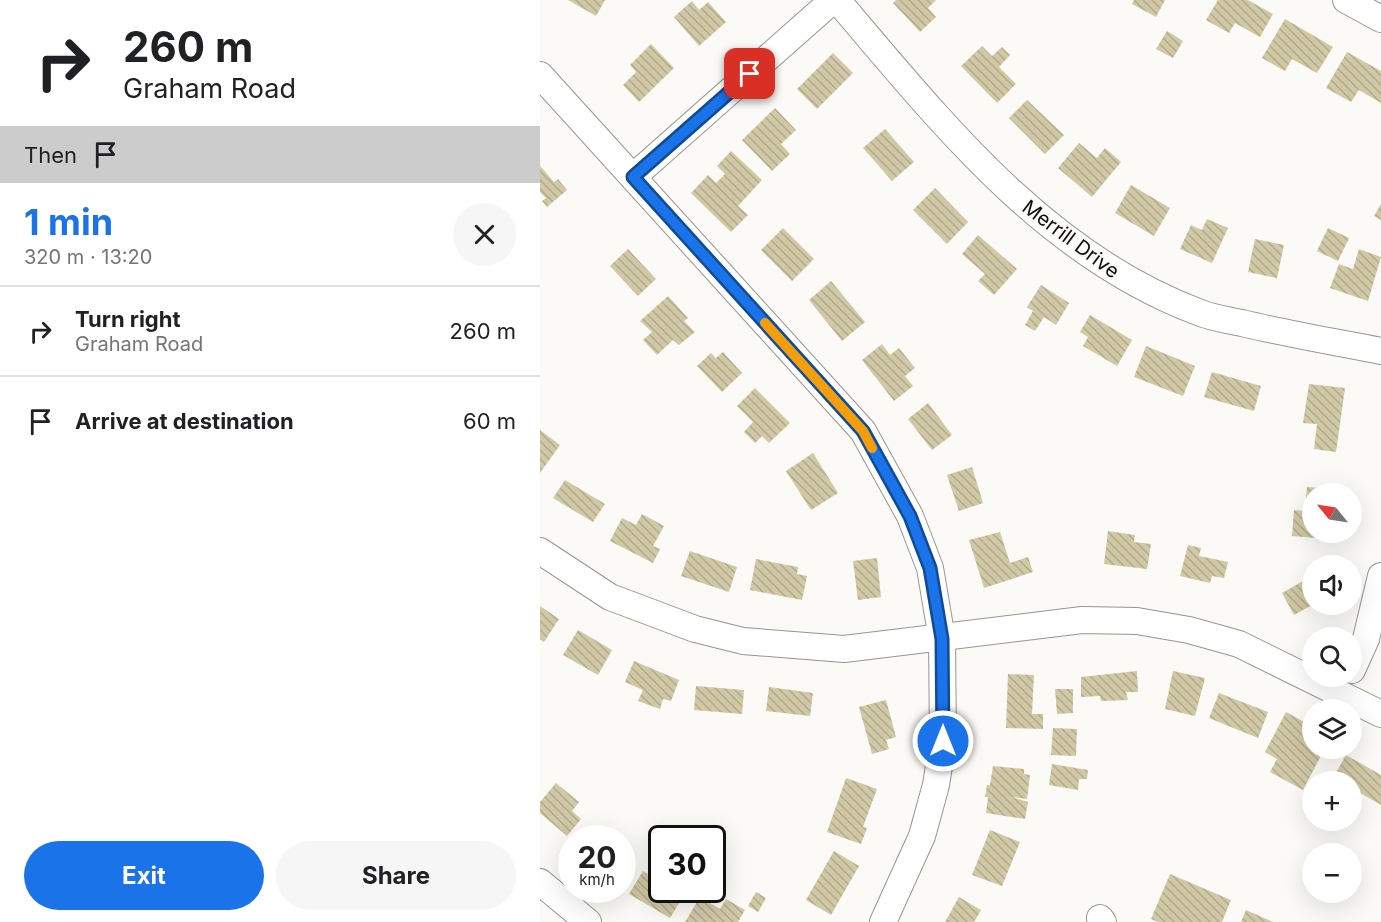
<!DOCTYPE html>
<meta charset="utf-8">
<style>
:root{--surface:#fff;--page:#f6f6f6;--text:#202124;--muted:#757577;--line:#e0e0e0;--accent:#1a73e8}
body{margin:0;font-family:Inter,sans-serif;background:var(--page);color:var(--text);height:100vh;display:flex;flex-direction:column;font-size:22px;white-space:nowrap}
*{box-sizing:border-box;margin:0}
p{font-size:20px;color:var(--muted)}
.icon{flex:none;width:33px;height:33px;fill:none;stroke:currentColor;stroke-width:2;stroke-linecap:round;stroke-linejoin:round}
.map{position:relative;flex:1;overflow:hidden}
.sheet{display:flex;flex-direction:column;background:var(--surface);width:540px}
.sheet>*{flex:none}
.banner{background:#fff;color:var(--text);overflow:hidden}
.needle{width:39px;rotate:300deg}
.fabs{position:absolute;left:762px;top:483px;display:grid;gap:12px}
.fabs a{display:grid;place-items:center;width:60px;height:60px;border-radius:50%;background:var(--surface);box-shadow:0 6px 24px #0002;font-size:30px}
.speed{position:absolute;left:18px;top:825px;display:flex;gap:12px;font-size:30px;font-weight:700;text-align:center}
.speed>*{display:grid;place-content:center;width:78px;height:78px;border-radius:50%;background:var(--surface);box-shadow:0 6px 24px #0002;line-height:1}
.speed small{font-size:15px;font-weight:400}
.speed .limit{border:3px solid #111;border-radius:9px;background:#fff;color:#111}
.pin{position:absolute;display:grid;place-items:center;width:51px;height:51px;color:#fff;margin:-26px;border-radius:12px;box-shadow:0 3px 9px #0006}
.me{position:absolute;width:66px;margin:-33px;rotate:0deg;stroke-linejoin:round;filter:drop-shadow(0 0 4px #0008)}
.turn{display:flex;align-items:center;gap:21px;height:126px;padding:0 24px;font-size:27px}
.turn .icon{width:78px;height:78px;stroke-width:2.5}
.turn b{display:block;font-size:42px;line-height:51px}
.then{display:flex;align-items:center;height:57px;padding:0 24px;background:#0003;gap:12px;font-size:22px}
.round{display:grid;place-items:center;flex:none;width:63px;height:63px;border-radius:32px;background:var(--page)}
.head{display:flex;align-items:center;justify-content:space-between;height:102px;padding:0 24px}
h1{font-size:36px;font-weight:700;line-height:45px;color:var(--accent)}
.cta{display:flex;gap:12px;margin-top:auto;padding:12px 24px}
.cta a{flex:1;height:69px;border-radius:36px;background:var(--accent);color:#fff;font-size:24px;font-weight:700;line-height:69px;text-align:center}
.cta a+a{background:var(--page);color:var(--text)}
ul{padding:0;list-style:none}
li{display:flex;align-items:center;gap:18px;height:90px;padding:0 24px;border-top:2px solid var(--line)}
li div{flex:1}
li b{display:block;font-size:22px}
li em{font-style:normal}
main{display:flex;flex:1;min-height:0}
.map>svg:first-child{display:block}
.building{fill:url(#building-back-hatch)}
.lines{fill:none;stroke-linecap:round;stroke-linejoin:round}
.minor-casing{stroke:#969592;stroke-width:28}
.minor{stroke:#fff;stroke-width:26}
.route-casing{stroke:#114b97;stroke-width:15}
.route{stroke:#1a73e8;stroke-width:10}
.slow{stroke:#f59e0b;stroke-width:10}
.labels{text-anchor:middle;stroke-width:4.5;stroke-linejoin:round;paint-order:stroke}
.street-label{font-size:20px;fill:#0d0d0c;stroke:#fbfaf6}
</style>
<main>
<section class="sheet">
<div class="banner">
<div class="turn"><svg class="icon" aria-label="right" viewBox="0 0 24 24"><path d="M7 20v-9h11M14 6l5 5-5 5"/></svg><div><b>260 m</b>Graham Road</div></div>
<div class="then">Then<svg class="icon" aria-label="arrive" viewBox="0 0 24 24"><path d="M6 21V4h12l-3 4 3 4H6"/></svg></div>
</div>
<div class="head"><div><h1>1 min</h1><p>320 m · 13:20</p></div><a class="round"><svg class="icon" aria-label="close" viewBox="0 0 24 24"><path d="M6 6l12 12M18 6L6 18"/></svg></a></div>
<ul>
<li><svg class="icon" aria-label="right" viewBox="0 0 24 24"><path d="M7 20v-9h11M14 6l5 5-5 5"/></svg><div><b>Turn right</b><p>Graham Road</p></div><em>260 m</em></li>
<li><svg class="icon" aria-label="arrive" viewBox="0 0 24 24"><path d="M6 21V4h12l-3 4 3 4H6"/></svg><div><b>Arrive at destination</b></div><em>60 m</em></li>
</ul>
<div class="cta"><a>Exit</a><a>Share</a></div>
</section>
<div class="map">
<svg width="841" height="922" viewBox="0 0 841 922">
<defs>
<pattern id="building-back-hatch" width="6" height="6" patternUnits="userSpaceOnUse" patternTransform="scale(1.5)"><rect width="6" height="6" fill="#d1c8a5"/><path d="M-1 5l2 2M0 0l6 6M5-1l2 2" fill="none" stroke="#b2ab8d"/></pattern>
</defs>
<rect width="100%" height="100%" fill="#fbfaf6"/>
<g class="building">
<path d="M 28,0 L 65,0 L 56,16 Z"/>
<path d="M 356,0 L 396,0 L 388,8 L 396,17 L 380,32 L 353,3 Z"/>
<path d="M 594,0 L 625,0 L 616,17 L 592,4 Z"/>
<path d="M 678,0 L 708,0 L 733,14 L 720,37 L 695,23 L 689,33 L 666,20 Z"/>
<path d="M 152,1 L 159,10 L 168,2 L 186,22 L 159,46 L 134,17 Z"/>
<path d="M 745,19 L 793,47 L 777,73 L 752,59 L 745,71 L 722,58 Z"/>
<path d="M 627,31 L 643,41 L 633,58 L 616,49 Z"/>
<path d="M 111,44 L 134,68 L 99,102 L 83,85 L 96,72 L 90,65 Z"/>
<path d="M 442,46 L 452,56 L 462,47 L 470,55 L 459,67 L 476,84 L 457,103 L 421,66 Z"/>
<path d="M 807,52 L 841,71 L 841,103 L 819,90 L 811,102 L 786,88 Z"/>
<path d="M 293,53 L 313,73 L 277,109 L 257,89 Z"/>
<path d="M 487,100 L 524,135 L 505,154 L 469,118 Z"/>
<path d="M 235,108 L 256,130 L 241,144 L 250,154 L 232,171 L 202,140 Z"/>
<path d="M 345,129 L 374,162 L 352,181 L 323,148 Z"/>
<path d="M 539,143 L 557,158 L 565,148 L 581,162 L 552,197 L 518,168 Z"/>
<path d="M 191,151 L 222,180 L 198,206 L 208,215 L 191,232 L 151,193 L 168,175 L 176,183 L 185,174 L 177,166 Z"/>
<path d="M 0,166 L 14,182 L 18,179 L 27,190 L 7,207 L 2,201 L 6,198 L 0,192 Z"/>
<path d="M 591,185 L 630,208 L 614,236 L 575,213 Z"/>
<path d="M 395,188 L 428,222 L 407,244 L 373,210 Z"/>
<path d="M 841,204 L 841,220 L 834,216 Z"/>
<path d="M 667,219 L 688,228 L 672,263 L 640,249 L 651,225 L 662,230 Z"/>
<path d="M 243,228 L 274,259 L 252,281 L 221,250 Z"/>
<path d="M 788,228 L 809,238 L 798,261 L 777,251 Z"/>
<path d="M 438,235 L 477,269 L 454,295 L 438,281 L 445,274 L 422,254 Z"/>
<path d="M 715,239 L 744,245 L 737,278 L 708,272 Z"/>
<path d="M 88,249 L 116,279 L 98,296 L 70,266 Z"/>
<path d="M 819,249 L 841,257 L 828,301 L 790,288 L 799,264 L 813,269 Z"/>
<path d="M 291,281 L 325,322 L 302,341 L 269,300 Z"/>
<path d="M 501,285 L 529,303 L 516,325 L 504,317 L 495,331 L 485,325 L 493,311 L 487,307 Z"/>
<path d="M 128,296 L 148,318 L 144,321 L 155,332 L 139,345 L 133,340 L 117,355 L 103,340 L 112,332 L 100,321 Z"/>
<path d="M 550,315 L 592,340 L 577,366 L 543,346 L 548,337 L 540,332 Z"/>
<path d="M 342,344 L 350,355 L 359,348 L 375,368 L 365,376 L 373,386 L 354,401 L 322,360 Z"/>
<path d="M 606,346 L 655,366 L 643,396 L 594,377 Z"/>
<path d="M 183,352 L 202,373 L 182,392 L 157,366 L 171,353 L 176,358 Z"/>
<path d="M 672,372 L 721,386 L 714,411 L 664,397 Z"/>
<path d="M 769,384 L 805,388 L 796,452 L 774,449 L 777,424 L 763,423 Z"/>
<path d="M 215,388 L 250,423 L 229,443 L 222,436 L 215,443 L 204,432 L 213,422 L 197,406 Z"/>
<path d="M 388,403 L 412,435 L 392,450 L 368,419 Z"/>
<path d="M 0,430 L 20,445 L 0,473 Z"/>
<path d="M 273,453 L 298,493 L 271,510 L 246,471 Z"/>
<path d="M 432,467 L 443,503 L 419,511 L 407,475 Z"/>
<path d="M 25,480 L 65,504 L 53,522 L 13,498 Z"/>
<path d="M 767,487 L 793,489 L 792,494 L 772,494 L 772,532 L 789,532 L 788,539 L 752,536 L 754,510 L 765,511 Z"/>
<path d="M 102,514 L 124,526 L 113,546 L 120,549 L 113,563 L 70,541 L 82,518 L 96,525 Z"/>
<path d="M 568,531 L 595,535 L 594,542 L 611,544 L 607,569 L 564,564 Z"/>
<path d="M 460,532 L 470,563 L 488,557 L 493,572 L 444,588 L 429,540 Z"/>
<path d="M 648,545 L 661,548 L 659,556 L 688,562 L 684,578 L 672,576 L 670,583 L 640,576 Z"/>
<path d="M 150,551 L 197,567 L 189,592 L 141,576 Z"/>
<path d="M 337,558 L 341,597 L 318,600 L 313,561 Z"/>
<path d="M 216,559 L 258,567 L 257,574 L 267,576 L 262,600 L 210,590 Z"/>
<path d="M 772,576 L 772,605 L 754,615 L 742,593 Z"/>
<path d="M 0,606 L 19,619 L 4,642 L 0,639 Z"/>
<path d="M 38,630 L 72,650 L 58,675 L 23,655 Z"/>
<path d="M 94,661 L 139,680 L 131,701 L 123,699 L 120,709 L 98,701 L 103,690 L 85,682 Z"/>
<path d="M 597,671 L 598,692 L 586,692 L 588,700 L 561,701 L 560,696 L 541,697 L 541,677 Z"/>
<path d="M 633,671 L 665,678 L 655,716 L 625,709 Z"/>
<path d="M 468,674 L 494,675 L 492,714 L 503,714 L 503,729 L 466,728 Z"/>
<path d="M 156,686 L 204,690 L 202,714 L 154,710 Z"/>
<path d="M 229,687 L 273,693 L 270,716 L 226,711 Z"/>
<path d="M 515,689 L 533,689 L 533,713 L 517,714 Z"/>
<path d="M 679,693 L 728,712 L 718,738 L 669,718 Z"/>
<path d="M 346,700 L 356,737 L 346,740 L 349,749 L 332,754 L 319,707 Z"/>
<path d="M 746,712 L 768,724 L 763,735 L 772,740 L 772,748 L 785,748 L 763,790 L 730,772 L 737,759 L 725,752 Z"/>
<path d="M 513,728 L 537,729 L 536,756 L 511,755 Z"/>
<path d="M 806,755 L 841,775 L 841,805 L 812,788 L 812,782 L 800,782 L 793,778 Z"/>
<path d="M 512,764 L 548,770 L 547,779 L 539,779 L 538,790 L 509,785 Z"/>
<path d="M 453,766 L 484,769 L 484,774 L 490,775 L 487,799 L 472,797 L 488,802 L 485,819 L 446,813 L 448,797 L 445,797 L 447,785 L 450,785 Z"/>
<path d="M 306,778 L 337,789 L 323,827 L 327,828 L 321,844 L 287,832 Z"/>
<path d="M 16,783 L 39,802 L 32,811 L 41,819 L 27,836 L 0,813 L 0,802 Z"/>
<path d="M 58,825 L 72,834 L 69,838 L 48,838 Z"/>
<path d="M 450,830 L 480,842 L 462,886 L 432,875 Z"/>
<path d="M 294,851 L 319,866 L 291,915 L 266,900 Z"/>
<path d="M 122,868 L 122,890 L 147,890 L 130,918 L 89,894 L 103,871 L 115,878 Z"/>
<path d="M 630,874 L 691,900 L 682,922 L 618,922 L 611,919 Z"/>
<path d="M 216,892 L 226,898 L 218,912 L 208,906 Z"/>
<path d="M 160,897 L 180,909 L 186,899 L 205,910 L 198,922 L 145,922 Z"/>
<path d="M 419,897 L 441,910 L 434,922 L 405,922 Z"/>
<path d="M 706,910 L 733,922 L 701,922 Z"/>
</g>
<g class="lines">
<g class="minor-casing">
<g id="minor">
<path d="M 297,0 C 401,122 504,254 658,312 C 672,318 688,320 702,323 C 748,334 795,342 841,351"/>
<path d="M 806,0 L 841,19"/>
<path d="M 0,75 L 323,431 L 370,516 L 390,568 L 402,639 L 403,741 L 396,785 L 382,836 L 343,922"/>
<path d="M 93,177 L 293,0"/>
<path d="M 0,551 L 70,597 L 155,629 L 203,641 L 304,649 L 542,620 L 597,621 L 649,630 L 699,644 L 841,714"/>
<path d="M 812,670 L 826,639 L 841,576"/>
<path d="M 0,882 L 48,922"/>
<path d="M 560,918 L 563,922"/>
</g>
</g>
<use href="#minor" class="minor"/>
</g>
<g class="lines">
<g class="route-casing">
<path id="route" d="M 210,74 L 93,177 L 323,431 L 370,516 L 390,568 L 402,639 L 403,741"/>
</g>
<use href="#route" class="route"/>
<path class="slow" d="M 225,323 L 323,431 L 332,448"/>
</g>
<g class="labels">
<g class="street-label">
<text transform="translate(531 239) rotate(37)" y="7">Merrill Drive</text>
</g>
</g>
</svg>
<div class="fabs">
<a><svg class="needle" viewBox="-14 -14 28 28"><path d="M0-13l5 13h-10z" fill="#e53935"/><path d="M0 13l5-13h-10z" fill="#757577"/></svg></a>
<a><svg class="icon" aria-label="sound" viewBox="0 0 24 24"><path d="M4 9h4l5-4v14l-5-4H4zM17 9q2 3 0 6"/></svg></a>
<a><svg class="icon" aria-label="search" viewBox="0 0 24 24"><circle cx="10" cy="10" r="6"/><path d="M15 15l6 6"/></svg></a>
<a><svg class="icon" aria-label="layers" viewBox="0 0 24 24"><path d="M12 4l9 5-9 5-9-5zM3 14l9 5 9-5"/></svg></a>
<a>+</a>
<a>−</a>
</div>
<div class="speed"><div>20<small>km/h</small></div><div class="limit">30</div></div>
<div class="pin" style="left:210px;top:74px;background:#d93025"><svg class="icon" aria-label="arrive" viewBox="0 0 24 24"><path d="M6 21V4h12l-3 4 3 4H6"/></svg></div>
<svg class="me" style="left:403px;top:741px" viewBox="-20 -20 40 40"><circle r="17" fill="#1a73e8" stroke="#fff" stroke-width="3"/><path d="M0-11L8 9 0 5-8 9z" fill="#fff"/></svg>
</div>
</main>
